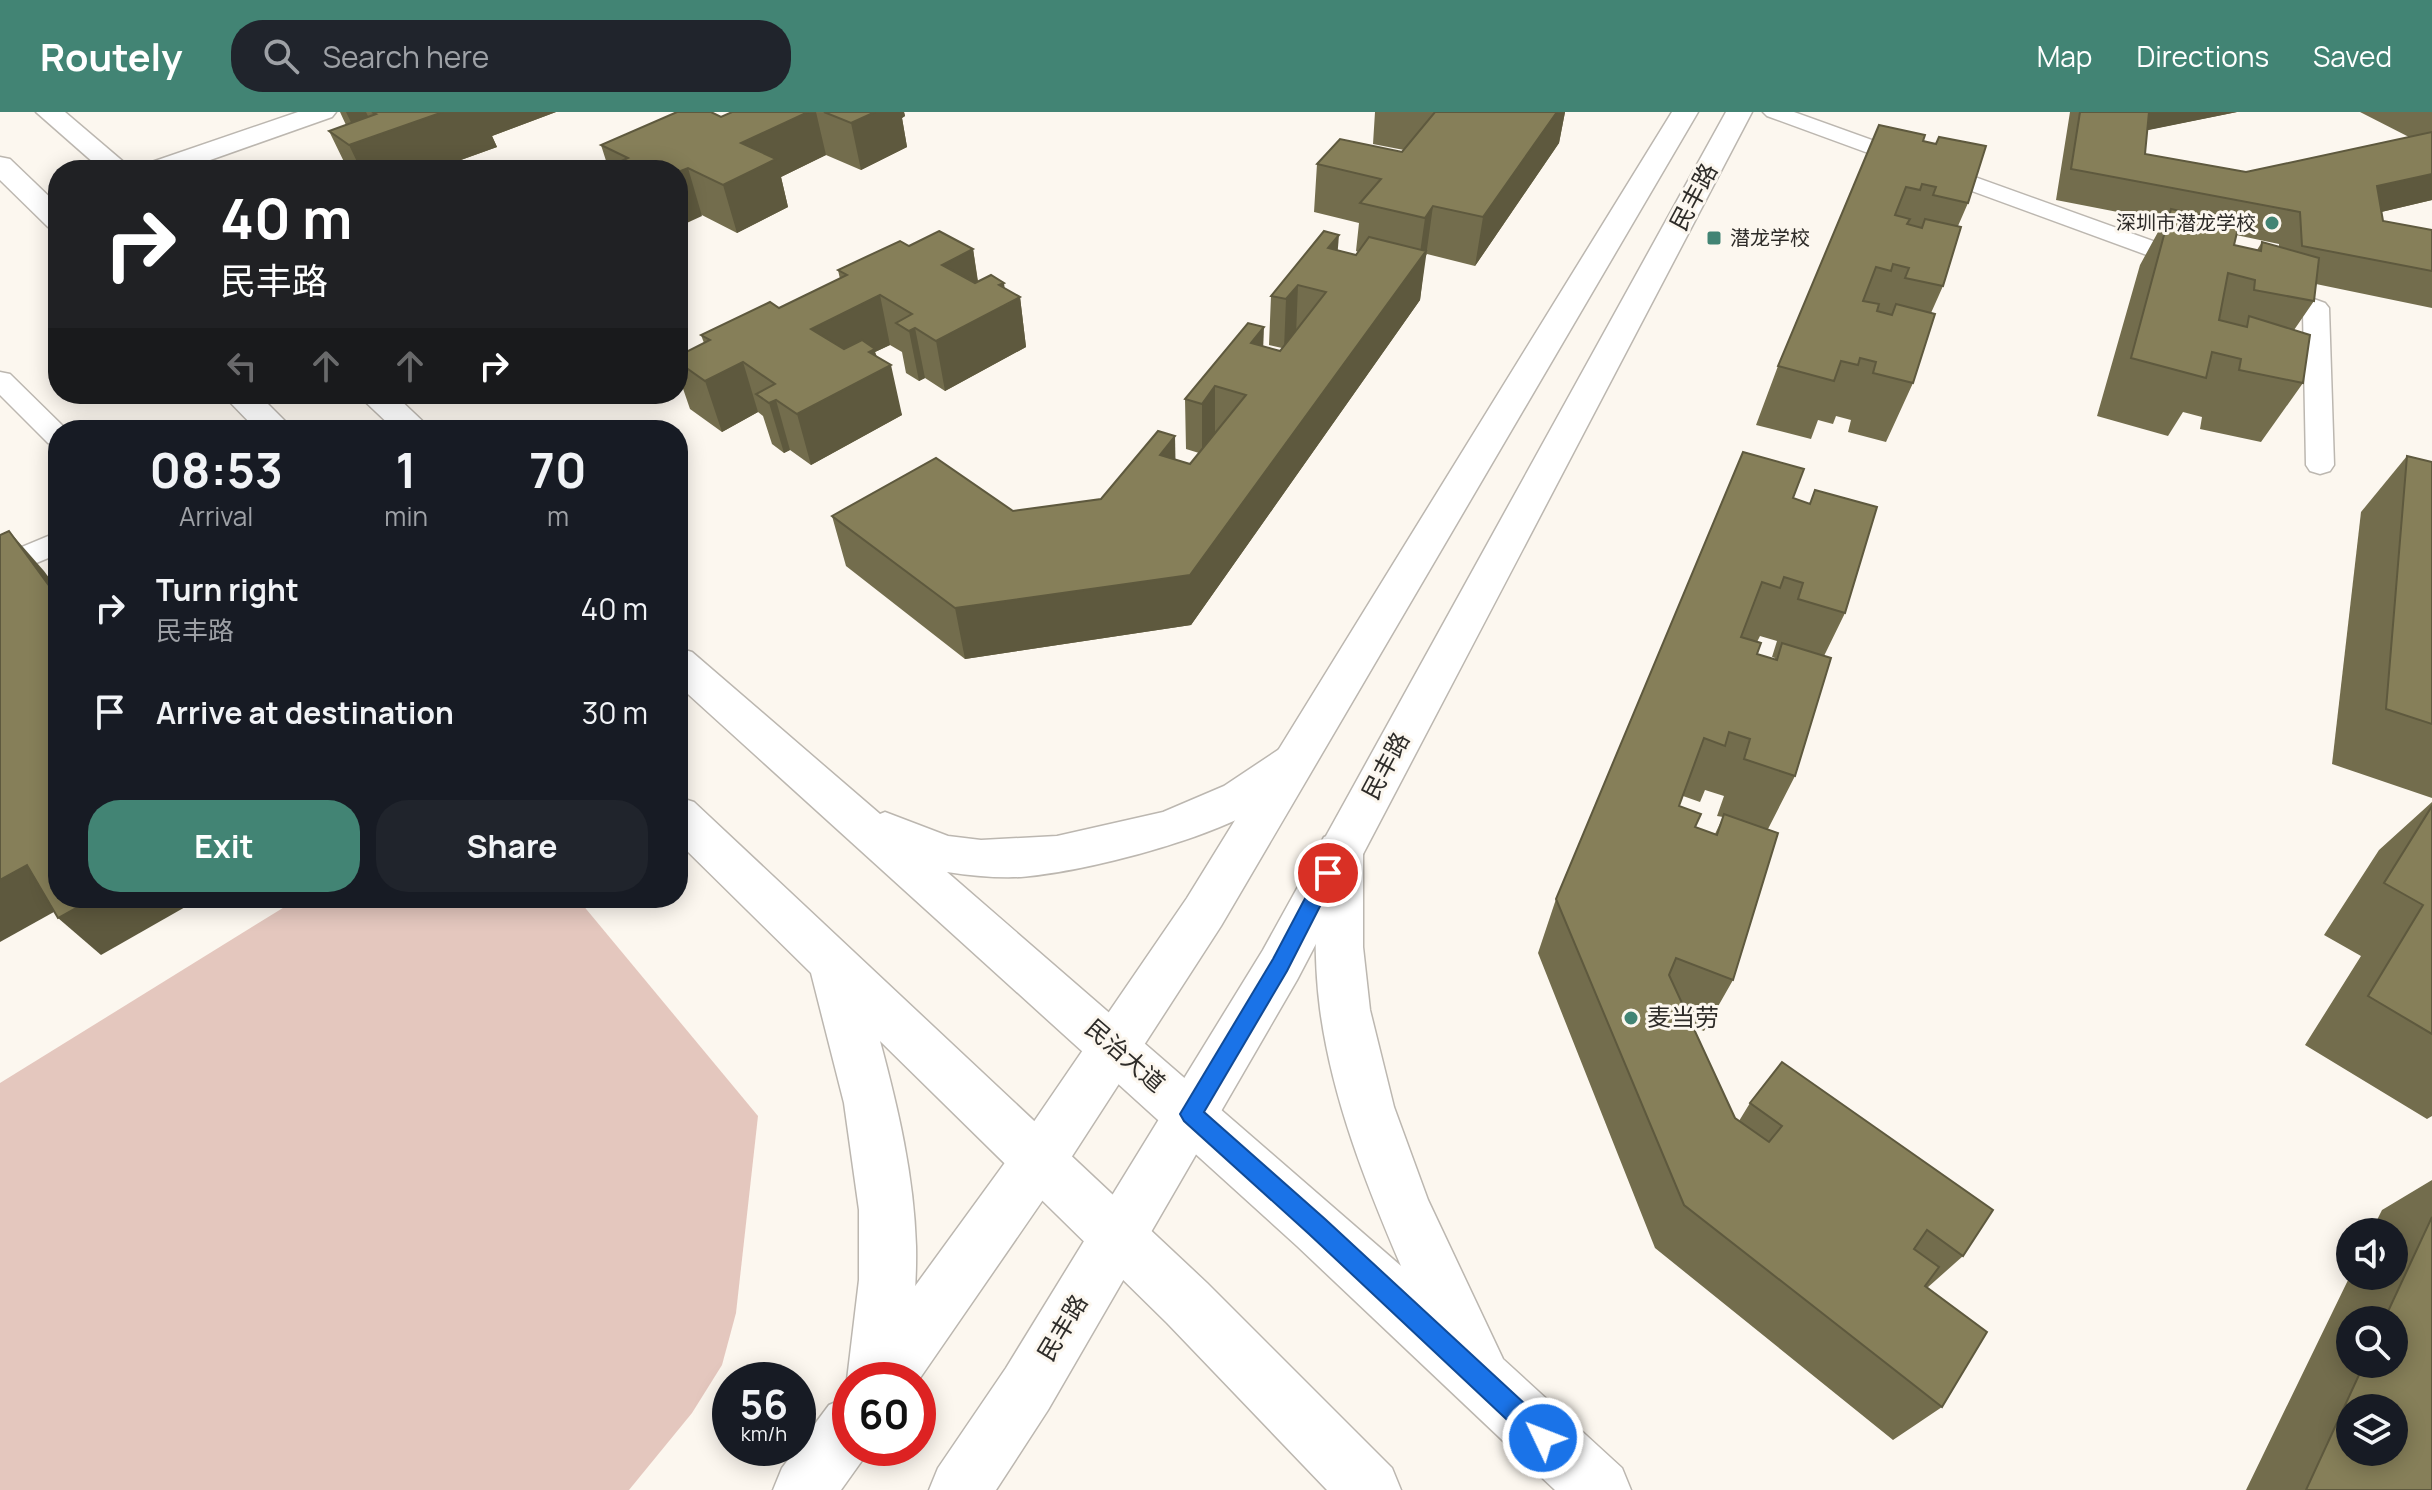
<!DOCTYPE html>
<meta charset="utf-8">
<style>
:root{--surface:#171b24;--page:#20242c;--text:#f1f3f6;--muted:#9ea1a6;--accent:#428474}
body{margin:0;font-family:Manrope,"Noto Sans SC",sans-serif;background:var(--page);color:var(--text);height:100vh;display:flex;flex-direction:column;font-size:30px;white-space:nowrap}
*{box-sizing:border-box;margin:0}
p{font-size:26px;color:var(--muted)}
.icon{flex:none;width:44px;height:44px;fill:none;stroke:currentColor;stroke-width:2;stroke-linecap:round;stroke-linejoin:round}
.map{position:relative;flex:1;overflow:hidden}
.drawer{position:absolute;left:48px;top:308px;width:640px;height:488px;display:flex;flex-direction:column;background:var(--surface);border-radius:32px;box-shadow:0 4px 20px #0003}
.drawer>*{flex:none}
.guide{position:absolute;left:48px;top:48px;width:640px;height:244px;border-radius:32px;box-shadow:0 4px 20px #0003;background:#202124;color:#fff;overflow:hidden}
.controls{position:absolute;left:2336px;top:1106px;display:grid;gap:16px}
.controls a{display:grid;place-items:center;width:72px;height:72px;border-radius:50%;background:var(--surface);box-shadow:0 4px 20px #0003;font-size:40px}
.speed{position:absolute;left:712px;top:1250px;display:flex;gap:16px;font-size:40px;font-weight:700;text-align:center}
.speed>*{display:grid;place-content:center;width:104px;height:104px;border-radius:50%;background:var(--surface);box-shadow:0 4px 20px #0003;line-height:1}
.speed small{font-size:20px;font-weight:400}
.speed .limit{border:12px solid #d22;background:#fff;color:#111}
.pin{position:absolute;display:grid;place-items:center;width:68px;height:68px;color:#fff;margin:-34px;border:4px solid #fff;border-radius:50%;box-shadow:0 2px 8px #0007}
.me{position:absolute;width:88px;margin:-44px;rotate:313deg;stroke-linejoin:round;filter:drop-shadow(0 0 6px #0008)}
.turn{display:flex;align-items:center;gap:28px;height:168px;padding:0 40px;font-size:36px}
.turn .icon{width:104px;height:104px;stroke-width:2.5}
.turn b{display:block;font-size:56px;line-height:68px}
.lanes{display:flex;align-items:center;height:76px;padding:0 40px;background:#0003;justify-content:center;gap:40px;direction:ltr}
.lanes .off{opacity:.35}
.eta{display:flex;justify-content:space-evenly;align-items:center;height:136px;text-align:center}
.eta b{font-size:48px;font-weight:700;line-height:56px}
.button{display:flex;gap:16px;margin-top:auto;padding:16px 40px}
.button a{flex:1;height:92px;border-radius:32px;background:var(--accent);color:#fff;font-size:32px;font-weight:700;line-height:92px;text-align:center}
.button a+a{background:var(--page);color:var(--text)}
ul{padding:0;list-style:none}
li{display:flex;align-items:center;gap:24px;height:104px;padding:0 40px}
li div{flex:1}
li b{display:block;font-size:30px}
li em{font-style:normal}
header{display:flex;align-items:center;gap:48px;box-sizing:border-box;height:112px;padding:0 40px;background:var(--accent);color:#fff}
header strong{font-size:38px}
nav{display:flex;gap:44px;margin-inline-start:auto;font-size:28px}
.search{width:560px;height:72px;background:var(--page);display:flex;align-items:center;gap:20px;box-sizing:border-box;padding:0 28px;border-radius:32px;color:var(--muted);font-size:30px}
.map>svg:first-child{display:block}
.green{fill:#e4c7be}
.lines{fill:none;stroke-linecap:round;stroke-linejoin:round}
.lane-casing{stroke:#bcb7b0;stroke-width:3}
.street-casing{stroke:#bcb7b0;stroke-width:3}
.secondary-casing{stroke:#bcb7b0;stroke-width:3}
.primary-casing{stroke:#bcb7b0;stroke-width:3}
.lane{fill:#fff;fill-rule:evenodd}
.street{fill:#fff;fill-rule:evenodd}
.secondary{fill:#fff;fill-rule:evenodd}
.primary{fill:#fff;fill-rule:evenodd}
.wall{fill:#736d4d;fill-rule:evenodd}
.shaded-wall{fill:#5e593e}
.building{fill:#867f59;stroke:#5e593e;stroke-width:2;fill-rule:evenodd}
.route{fill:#1a73e8;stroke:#114b97;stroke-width:2}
.poi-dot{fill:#428474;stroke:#fcf7ef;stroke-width:3}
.labels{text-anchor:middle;stroke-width:6;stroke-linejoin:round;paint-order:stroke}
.far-poi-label{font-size:20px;fill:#2e2c29;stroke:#fcf7ef;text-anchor:end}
.street-label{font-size:24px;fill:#2e2c29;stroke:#fcf7ef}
.poi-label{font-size:24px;fill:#2e2c29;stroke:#fcf7ef;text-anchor:start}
</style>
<header>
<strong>Routely</strong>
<div class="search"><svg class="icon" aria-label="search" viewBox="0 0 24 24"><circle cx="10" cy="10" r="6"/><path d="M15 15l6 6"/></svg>Search here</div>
<nav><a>Map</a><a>Directions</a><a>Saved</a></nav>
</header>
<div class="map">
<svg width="2432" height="1378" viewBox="0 0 2432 1378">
<rect width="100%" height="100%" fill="#fcf7ef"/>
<path class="green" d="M 299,786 L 577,786 L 758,1004 L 736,1201 L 722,1253 L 692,1301 L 629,1378 L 0,1378 L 0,971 Z"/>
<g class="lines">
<g class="lane-casing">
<g id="lane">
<path d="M 1763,0 L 1794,0 L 2203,147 L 2206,152 L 2203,157 L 2185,157 L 1767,4 Z"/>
<path d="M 2264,169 L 2325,191 L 2329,196 L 2334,353 L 2330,359 L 2320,362 L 2310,359 L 2306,353 L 2303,200 L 2255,182 L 2251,177 L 2255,172 Z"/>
<path d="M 0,260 L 10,262 L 67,318 L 58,318 L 58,334 L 48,331 L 0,283 Z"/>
<path d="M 58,420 L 58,442 L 0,466 L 0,444 Z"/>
</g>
</g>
<g class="street-casing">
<path id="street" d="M 298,0 L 336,0 L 332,5 L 182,58 L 142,58 L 146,52 Z"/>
</g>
<g class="secondary-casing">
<g id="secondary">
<path d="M 1672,0 L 1698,0 L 1221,814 L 1058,1066 L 918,1269 L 853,1268 L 862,1247 L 1020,1030 L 1187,786 Z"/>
<path d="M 1726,0 L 1752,0 L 1297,868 L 1048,1298 L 996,1378 L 929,1378 L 938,1356 L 1006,1256 L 1263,838 Z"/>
<path d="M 850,1284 L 850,1336 L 871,1336 L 841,1378 L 773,1378 L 782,1356 L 829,1293 Z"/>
</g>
</g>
<g class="primary-casing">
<g id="primary">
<path d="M 36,0 L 65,0 L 133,58 L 102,58 Z"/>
<path d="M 0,45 L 10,47 L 58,93 L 58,118 L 48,115 L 0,68 Z"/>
<path d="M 222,282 L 258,282 L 294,318 L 257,318 Z"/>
<path d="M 357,282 L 394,282 L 432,318 L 395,318 Z"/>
<path d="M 678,536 L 692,540 L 880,702 L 885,700 L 948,724 L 981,728 L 1057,724 L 1163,700 L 1224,674 L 1281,636 L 1296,631 L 1311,636 L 1317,647 C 1281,714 1093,759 1021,765 C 996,766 972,764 947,760 L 1401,1154 C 1366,1072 1332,987 1320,897 C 1313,844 1316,791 1317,738 L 1324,725 L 1340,720 L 1356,725 L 1363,738 L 1363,835 L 1370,898 L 1394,995 L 1428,1088 L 1503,1247 L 1622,1356 L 1631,1378 L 1555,1378 L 1297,1134 L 678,573 Z"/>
<path d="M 678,685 L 694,690 L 1207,1171 L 1392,1356 L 1401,1378 L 1327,1378 L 1167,1211 L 880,929 C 898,996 914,1064 916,1134 C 917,1178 911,1223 907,1268 L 850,1268 L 850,1274 L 847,1268 L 859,1168 L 859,1098 L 844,991 L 811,861 L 678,730 Z"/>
</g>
</g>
<use href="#lane" class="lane"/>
<use href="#street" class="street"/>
<use href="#secondary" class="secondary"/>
<use href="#primary" class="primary"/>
</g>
<g class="wall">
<path d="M 340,0 L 556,0 L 492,24 L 497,35 L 433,58 L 348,58 L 329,19 L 346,13 Z"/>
<path d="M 732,0 L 904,0 L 905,4 L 902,6 L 907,35 L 861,58 L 826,43 L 781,65 L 788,95 L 737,121 L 608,55 L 601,33 L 721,5 Z"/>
<path d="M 1375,0 L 1565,0 L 1559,31 L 1475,154 L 1427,142 L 1425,145 L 1420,188 L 1191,513 L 965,547 L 846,454 L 832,404 L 1013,399 L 1101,387 L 1175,324 L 1175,348 L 1190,352 L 1199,341 L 1186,337 L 1185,287 L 1263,234 L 1280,239 L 1282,236 L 1269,233 L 1271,184 L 1338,138 L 1356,143 L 1358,140 L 1356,139 L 1359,111 L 1314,100 L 1317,52 L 1402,40 L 1404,38 L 1373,32 Z"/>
<path d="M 2070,0 L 2237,0 L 2147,18 L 2145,42 L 2246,60 L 2409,25 L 2360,0 L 2432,0 L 2432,88 L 2381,100 L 2383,109 L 2432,118 L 2432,196 L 2316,172 L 2314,189 L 2294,218 L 2303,271 L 2261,330 L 2200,317 L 2202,305 L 2183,300 L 2168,324 L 2097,304 L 2140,153 L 2164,109 L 2056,88 ZM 2236,123 L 2279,132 L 2279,135 L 2262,130 L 2257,138 L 2234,133 Z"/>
<path d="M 1923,29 L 1968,91 L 1958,114 L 1943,174 L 1931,201 L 1913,271 L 1886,330 L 1848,320 L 1851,308 L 1836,304 L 1833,312 L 1818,308 L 1811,327 L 1756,313 L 1778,254 Z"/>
<path d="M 909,134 L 973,137 L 978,169 L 1004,176 L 1020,185 L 1026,235 L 945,279 L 925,266 L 919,269 L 906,261 L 902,240 L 890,233 L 875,240 L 902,303 L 811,353 L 790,338 L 784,341 L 772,332 L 763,304 L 758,300 L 722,320 L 690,297 L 678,262 L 678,244 L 704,231 L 701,223 L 779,196 L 840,167 L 838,158 Z"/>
<path d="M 2407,344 L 2432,350 L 2432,686 L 2332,652 L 2361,400 Z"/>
<path d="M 1815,378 L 1845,501 L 1824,544 L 1795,664 L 1768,717 L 1733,868 L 1704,919 L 1693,915 L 1735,1006 L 1739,1009 L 1750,991 L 1963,1144 L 1927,1176 L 1942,1295 L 1893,1328 L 1655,1136 L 1538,841 L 1556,787 L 1793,386 L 1810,392 ZM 1760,524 L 1777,529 L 1772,545 L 1775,546 L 1775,548 L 1757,542 L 1757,530 ZM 1705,678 L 1724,684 L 1717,704 L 1723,705 L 1715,722 L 1695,715 L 1679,694 L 1683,684 L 1700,690 Z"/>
<path d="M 2432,690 L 2432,1004 L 2427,1007 L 2305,933 L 2361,844 L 2324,823 L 2379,738 Z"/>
<path d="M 2432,1068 L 2432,1378 L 2246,1378 L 2350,1164 L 2394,1164 L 2394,1120 L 2371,1120 L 2382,1098 ZM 2350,1208 L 2394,1208 L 2394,1252 L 2350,1252 Z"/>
</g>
<g class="shaded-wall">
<path d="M 346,0 L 366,0 L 377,23 L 443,0 L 556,0 L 492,24 L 497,35 L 433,58 L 361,58 L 349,33 L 360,29 Z"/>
<path d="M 808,0 L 816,0 L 826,43 L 781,65 L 788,95 L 737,121 L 723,73 L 741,31 Z"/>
<path d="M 869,0 L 904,0 L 905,4 L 902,6 L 907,35 L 861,58 L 851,11 Z"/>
<path d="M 1557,0 L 1565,0 L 1559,31 L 1475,154 L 1483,105 Z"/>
<path d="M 2144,0 L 2237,0 L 2134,21 Z"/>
<path d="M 688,56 L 702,104 L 678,115 L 678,60 Z"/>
<path d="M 2432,62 L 2432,88 L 2356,106 L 2377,74 Z"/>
<path d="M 1433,94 L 1420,188 L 1191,513 L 965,547 L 955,496 L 1190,463 L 1419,148 L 1425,106 Z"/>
<path d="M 1339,123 L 1335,172 L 1328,136 Z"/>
<path d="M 973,137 L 980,186 L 942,153 Z"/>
<path d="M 1004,171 L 1007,193 L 1020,185 L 1026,235 L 945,279 L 936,229 L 999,173 Z"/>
<path d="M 1298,173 L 1296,223 L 1284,237 L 1286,187 Z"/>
<path d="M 880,183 L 890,233 L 875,240 L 880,259 L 891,253 L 902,303 L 811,353 L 797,302 L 824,267 L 811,217 Z"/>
<path d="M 1264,215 L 1262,265 L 1251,231 Z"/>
<path d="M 915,216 L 925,266 L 919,269 L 909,219 Z"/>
<path d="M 743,250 L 758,300 L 722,320 L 705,269 Z"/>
<path d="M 1215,274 L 1215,324 L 1202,342 L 1202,292 Z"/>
<path d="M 776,288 L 790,338 L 784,341 L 769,291 Z"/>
<path d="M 1175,324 L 1176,375 L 1160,343 Z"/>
<path d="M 9,419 L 44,459 L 58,478 L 58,486 Z"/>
<path d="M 27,753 L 70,791 L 0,830 L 0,768 Z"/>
<path d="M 94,786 L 201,786 L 101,843 L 58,806 Z"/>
</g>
<g class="building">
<path d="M 372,0 L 443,0 L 349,33 L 329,19 L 376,2 Z"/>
<path d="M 677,0 L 711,0 L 721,5 L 732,0 L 808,0 L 741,31 L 776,47 L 723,73 L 688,56 L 678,60 L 678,58 L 602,58 L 628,46 L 601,33 Z"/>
<path d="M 824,0 L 875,0 L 851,11 Z"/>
<path d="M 1435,0 L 1557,0 L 1483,105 L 1433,94 L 1425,106 L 1360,91 L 1381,67 L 1317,52 L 1340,27 L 1402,40 Z"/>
<path d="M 2080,0 L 2149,0 L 2145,42 L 2246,60 L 2432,20 L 2432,62 L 2377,74 L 2383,109 L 2432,118 L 2432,159 L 2302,134 L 2300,100 L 2071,57 Z"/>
<path d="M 1879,13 L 1925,23 L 1923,29 L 1936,32 L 1939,25 L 1986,34 L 1968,91 L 1933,83 L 1936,75 L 1922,72 L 1920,78 L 1906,75 L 1895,103 L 1910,107 L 1907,112 L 1922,116 L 1925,107 L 1961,115 L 1943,174 L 1905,166 L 1909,156 L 1893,152 L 1891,159 L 1876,155 L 1863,189 L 1879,192 L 1877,199 L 1892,203 L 1896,192 L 1935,202 L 1913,271 L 1873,261 L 1876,250 L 1860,246 L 1858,253 L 1841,249 L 1834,269 L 1778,254 Z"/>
<path d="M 560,51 L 573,58 L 544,58 Z"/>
<path d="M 2171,97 L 2239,112 L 2234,133 L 2261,139 L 2262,130 L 2319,146 L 2314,189 L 2254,178 L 2255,168 L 2228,161 L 2219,208 L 2247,215 L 2249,204 L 2310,223 L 2303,271 L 2239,258 L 2241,247 L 2212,240 L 2206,266 L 2131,246 Z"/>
<path d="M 939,119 L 973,137 L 942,153 L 975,171 L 991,163 L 1004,171 L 999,173 L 1020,185 L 936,229 L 915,216 L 909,219 L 896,211 L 912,202 L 880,183 L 811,217 L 844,237 L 862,228 L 875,237 L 869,240 L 891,253 L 797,302 L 776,288 L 769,291 L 756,282 L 775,272 L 743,250 L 705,269 L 678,250 L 678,244 L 710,228 L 701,223 L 770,190 L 779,196 L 847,163 L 838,158 L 900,129 L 909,134 Z"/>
<path d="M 1324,119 L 1339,123 L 1328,136 L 1356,143 L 1369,125 L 1426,139 L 1190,463 L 955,496 L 832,404 L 936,346 L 1013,399 L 1101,387 L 1158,319 L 1175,324 L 1160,343 L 1190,352 L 1246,283 L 1215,274 L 1202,292 L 1185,287 L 1248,211 L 1264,215 L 1251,231 L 1280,239 L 1326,180 L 1298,173 L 1286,187 L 1271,184 Z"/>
<path d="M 1743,340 L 1804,357 L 1793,386 L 1810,392 L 1815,378 L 1877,395 L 1845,501 L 1798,487 L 1803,471 L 1784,465 L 1780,476 L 1762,470 L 1741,525 L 1761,531 L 1757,542 L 1777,548 L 1782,531 L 1831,546 L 1795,664 L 1744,647 L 1750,627 L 1729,620 L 1725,634 L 1704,626 L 1679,694 L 1701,702 L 1695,715 L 1717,723 L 1724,702 L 1778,721 L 1733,868 L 1676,846 L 1669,863 L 1735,1006 L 1769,1030 L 1782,1014 L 1750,991 L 1782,950 L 1993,1098 L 1963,1144 L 1927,1118 L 1914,1137 L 1939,1155 L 1925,1174 L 1987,1220 L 1942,1295 L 1684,1093 L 1556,787 Z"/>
<path d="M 2407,344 L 2432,350 L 2432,612 L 2386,597 Z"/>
<path d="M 9,419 L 58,486 L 58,786 L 94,786 L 58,806 L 27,753 L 0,768 L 0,423 Z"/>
<path d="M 2432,694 L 2432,922 L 2368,884 L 2423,793 L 2384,771 Z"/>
<path d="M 2432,1105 L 2432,1378 L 2306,1378 L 2364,1252 L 2394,1252 L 2394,1208 L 2384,1208 ZM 2350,1296 L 2394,1296 L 2394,1340 L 2350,1340 Z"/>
</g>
<path class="route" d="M 1328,754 L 1335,756 L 1337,761 L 1287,859 L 1204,1000 L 1325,1107 L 1552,1317 L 1556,1326 L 1552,1334 L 1543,1338 L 1535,1334 L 1309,1122 L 1184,1009 L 1180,1002 L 1273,847 L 1321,756 Z"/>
<g class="poi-dot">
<circle cx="2272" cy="111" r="8"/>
<rect x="1706" y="118" width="16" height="16" rx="4"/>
<circle cx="1631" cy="906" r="8"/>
</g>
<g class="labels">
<g class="far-poi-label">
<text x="2256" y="118">深圳市潜龙学校</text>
<text x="1730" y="133" text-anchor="start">潜龙学校</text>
</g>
<g class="street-label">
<text transform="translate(1694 85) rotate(-62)" y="8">民丰路</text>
<text transform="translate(1386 654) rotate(-62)" y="8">民丰路</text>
<text transform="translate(1125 944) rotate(41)" y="8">民治大道</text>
<text transform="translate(1063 1216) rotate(-59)" y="8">民丰路</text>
</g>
<g class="poi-label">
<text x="1647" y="914">麦当劳</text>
</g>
</g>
</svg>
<div class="controls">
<a><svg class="icon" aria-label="sound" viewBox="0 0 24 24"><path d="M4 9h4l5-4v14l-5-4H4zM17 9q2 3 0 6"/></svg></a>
<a><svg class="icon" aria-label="search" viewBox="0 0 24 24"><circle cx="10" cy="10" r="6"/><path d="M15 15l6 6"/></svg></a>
<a><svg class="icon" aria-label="layers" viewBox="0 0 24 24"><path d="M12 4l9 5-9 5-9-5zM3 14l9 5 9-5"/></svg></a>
</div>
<div class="speed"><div>56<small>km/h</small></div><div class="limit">60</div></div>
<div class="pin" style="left:1328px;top:761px;background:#d93025"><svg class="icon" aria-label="arrive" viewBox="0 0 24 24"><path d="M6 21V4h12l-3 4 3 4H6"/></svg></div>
<svg class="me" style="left:1543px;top:1326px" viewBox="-20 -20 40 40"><circle r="17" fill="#1a73e8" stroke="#fff" stroke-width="3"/><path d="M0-11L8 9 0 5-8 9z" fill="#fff"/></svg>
<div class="guide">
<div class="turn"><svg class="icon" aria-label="right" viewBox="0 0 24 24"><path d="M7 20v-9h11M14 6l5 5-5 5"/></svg><div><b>40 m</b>民丰路</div></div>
<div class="lanes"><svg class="icon off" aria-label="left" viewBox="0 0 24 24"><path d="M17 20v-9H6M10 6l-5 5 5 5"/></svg><svg class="icon off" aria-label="ahead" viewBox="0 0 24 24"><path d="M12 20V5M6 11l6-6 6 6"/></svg><svg class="icon off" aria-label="ahead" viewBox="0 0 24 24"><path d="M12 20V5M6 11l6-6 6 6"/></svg><svg class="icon" aria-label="right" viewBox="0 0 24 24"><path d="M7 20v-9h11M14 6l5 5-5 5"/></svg></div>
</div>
<section class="drawer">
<div class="eta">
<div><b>08:53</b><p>Arrival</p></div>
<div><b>1</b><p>min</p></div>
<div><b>70</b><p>m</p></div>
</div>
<ul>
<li><svg class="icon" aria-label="right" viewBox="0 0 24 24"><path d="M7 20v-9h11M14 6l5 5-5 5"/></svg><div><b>Turn right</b><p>民丰路</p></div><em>40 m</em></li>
<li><svg class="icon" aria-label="arrive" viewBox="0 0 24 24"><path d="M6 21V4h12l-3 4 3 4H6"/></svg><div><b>Arrive at destination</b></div><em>30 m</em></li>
</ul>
<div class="button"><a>Exit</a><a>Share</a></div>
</section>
</div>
